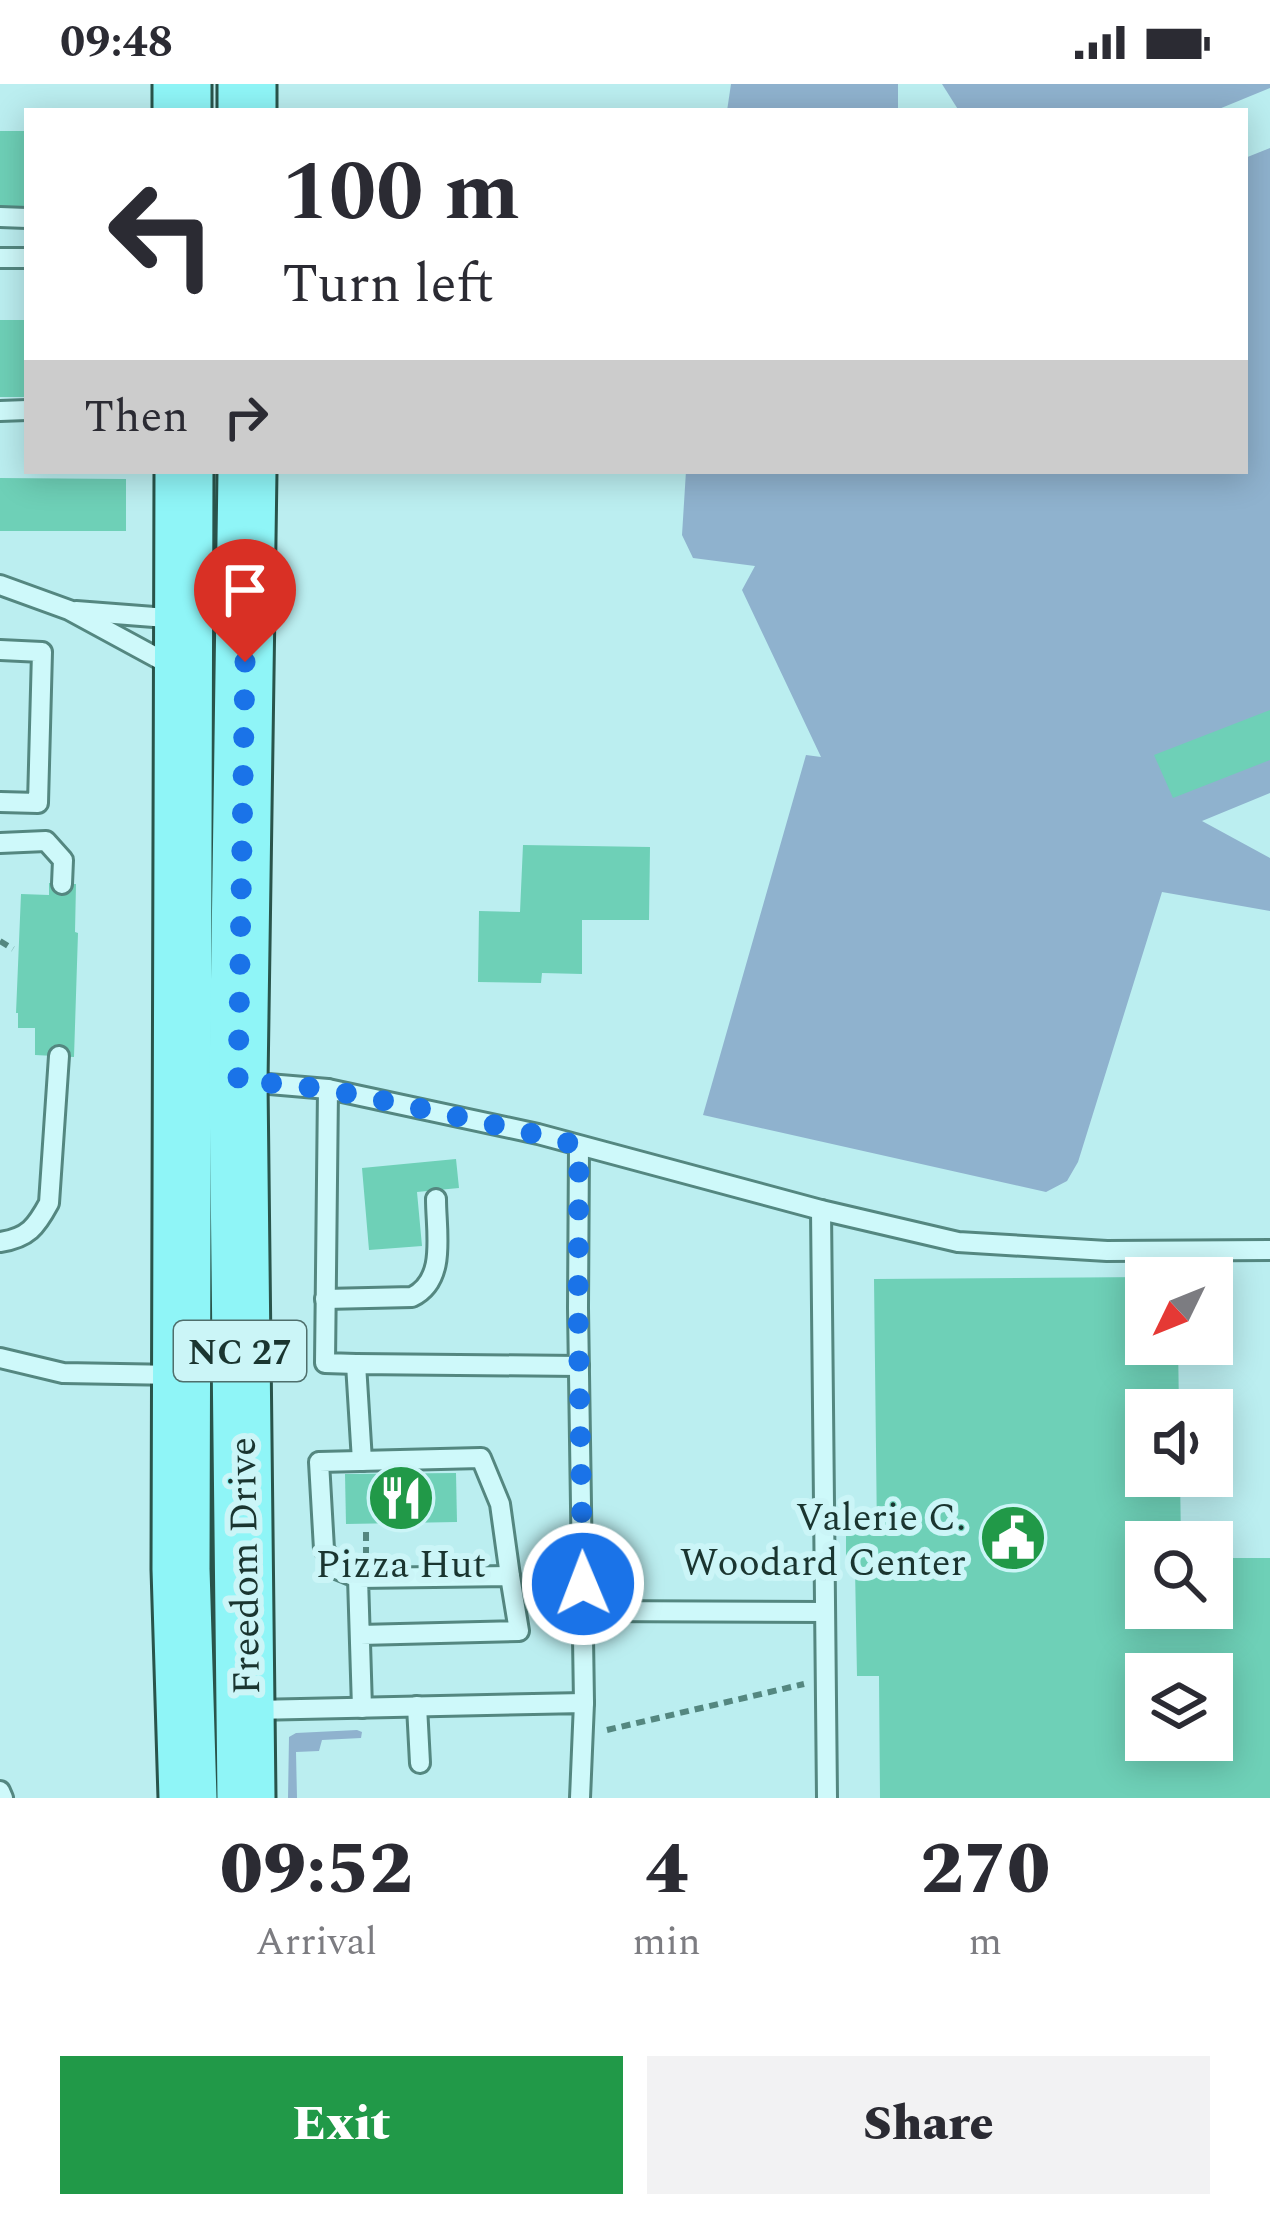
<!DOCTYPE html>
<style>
:root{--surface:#fff;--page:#f2f2f3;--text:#2b2b33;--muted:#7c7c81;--accent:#219948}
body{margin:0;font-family:Spectral,serif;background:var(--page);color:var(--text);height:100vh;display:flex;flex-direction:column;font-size:45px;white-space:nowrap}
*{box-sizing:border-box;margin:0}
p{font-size:39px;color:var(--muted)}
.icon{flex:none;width:66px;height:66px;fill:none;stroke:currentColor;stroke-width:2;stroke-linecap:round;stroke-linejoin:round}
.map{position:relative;height:1714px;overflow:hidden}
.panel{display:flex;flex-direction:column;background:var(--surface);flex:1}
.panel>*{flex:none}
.banner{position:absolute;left:24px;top:24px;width:1224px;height:366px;border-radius:0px;box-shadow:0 6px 30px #0003;background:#fff;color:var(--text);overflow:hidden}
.needle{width:78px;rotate:227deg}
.controls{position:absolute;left:1125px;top:1173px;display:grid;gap:24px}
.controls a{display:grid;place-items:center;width:108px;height:108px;border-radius:0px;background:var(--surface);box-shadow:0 6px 30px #0003;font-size:60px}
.pin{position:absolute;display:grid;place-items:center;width:102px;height:102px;color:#fff;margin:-123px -51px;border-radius:50% 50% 50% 0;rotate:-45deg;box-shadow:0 0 12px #0007}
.pin .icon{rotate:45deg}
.me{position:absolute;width:132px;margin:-66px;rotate:359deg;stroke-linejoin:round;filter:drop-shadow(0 0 9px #0008)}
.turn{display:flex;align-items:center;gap:42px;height:252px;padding:0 60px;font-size:54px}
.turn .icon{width:156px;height:156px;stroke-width:2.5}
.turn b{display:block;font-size:84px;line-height:102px}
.then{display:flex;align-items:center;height:114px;padding:0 60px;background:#0003;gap:24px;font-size:45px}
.eta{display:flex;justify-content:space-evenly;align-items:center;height:204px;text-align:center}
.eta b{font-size:72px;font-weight:800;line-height:84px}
.cta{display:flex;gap:24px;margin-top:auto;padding:24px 60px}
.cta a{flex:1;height:138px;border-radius:0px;background:var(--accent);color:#fff;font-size:48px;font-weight:800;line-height:138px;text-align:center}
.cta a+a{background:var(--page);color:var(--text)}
.status{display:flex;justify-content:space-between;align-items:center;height:84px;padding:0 60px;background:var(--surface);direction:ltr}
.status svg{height:33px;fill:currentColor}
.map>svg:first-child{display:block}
.green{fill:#8fb2ce}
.building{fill:#6ed0b7;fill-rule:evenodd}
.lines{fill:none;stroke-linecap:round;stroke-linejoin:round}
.lane-casing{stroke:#548780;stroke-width:24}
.primary-casing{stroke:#29544b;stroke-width:63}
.path{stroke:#548780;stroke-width:6;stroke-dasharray:9 6;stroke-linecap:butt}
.lane{stroke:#cef9fa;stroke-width:18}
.primary{stroke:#8ff5f7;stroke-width:57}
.route{stroke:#1a73e8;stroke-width:21;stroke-dasharray:0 37.8}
.labels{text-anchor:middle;stroke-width:12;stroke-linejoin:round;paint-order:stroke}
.shield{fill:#cbf5f7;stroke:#4f6f6c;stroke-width:3}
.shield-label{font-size:36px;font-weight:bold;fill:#1a3530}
.poi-label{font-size:39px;fill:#1a3530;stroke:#cbf5f7;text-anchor:end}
.street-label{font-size:39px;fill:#1a3530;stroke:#cbf5f7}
</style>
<div class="status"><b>09:48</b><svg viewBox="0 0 49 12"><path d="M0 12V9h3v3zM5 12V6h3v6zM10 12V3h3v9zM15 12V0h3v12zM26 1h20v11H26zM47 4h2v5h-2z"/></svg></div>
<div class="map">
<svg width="1270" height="1714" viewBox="0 0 1270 1714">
<rect width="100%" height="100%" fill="#bbeef0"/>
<g class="green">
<path d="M 731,0 L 898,0 L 898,27 L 727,27 Z"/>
<path d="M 942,0 L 1270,0 L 1270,4 L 1214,27 L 959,27 Z"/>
<path d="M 1270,64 L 1270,709 L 1202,737 L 1270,774 L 1270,827 L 1162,808 L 1078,1078 L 1067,1097 L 1046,1108 L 703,1031 L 806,671 L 821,673 L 742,506 L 755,482 L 693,474 L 682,451 L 686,387 L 1245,387 L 1245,74 Z"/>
<path d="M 357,1646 L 362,1648 L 361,1654 L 322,1656 L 319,1667 L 296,1668 L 297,1714 L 288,1714 L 289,1653 L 296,1649 Z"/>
</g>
<g class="building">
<rect x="0" y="47" width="27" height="75"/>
<rect x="0" y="236" width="27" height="77"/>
<path d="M 0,394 L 126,395 L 126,447 L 0,447 Z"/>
<path d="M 1270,626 L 1270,676 L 1173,714 L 1154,671 Z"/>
<path d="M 523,761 L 650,763 L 649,836 L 582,836 L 582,890 L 542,889 L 541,899 L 478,898 L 479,827 L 520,828 Z"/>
<path d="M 49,799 L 76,800 L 75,848 L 78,849 L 74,973 L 35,971 L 35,944 L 18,944 L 18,929 L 16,929 L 21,810 L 49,811 Z"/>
<path d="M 456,1075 L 459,1104 L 417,1108 L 422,1162 L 369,1166 L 362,1084 Z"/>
<path d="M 1146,1193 L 1146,1260 L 1178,1260 L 1179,1326 L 1146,1326 L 1146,1392 L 1180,1392 L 1181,1458 L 1146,1458 L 1146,1524 L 1212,1524 L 1212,1474 L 1270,1474 L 1270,1714 L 880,1714 L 879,1592 L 857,1592 L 855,1484 L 846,1484 L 846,1450 L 877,1450 L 874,1195 ZM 1146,1590 L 1212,1590 L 1212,1656 L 1146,1656 Z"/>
<path d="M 456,1389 L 457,1438 L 346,1440 L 345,1390 Z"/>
</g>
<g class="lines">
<g class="lane-casing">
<g id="lane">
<path d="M 0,133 L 27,134"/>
<path d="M 0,174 L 27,174"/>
<path d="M 0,327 L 27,326"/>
<path d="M 0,501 L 69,526 L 174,583"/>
<path d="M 76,527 L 180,535"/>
<path d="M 0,566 L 42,568 L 38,719 L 0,718"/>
<path d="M 0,759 L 46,757 L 63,776 L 62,800"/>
<path d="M 244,998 L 328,1005 L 538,1050 L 821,1126 L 958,1158 L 1107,1167 L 1270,1166"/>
<path d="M 328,1005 L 325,1279 L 356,1280"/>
<path d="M 579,1062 L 578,1224 L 584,1619"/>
<path d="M 821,1126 L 827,1714"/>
<path d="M 0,1158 C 28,1154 36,1143 49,1119 L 59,972"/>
<path d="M 325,1215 L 412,1213 C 447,1196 436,1149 436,1115"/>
<path d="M 0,1274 L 63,1289 L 177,1291"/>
<path d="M 362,1377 L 356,1280 L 579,1282"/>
<path d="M 358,1494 L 336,1485 L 324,1465 L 319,1378 L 481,1374 L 500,1420 L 510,1492"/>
<path d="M 584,1527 L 825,1528"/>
<path d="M 360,1551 L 519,1547 L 510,1492 L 358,1494 L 362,1624"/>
<path d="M 417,1622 L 420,1679"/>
<path d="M 251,1626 L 584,1619 L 580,1714"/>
<path d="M 0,1707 L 3,1714"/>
</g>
</g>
<g class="primary-casing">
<g id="primary">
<path d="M 182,0 L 182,27"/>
<path d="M 247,0 L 247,27"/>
<path d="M 184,387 L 181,1485 L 188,1714"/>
<path d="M 246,1714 L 238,998 L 247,387"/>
</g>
</g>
<g class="path">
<path d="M 0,857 L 13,865"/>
<path d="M 366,1448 L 366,1474"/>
<path d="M 607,1646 L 804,1600"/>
</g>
<use href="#lane" class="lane"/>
<use href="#primary" class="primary"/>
</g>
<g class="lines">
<path class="route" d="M 245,578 L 238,998 C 302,998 361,1012 423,1025 C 475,1037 528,1047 579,1062 L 578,1224 L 583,1500"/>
</g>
<defs>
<g id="restaurant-disc" transform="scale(3.45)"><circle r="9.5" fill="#219948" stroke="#cbf5f7"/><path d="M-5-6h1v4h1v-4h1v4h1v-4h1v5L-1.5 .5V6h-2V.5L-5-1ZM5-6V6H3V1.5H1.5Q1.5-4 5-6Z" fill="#fff"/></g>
<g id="civic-disc" transform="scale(3.45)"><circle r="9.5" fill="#219948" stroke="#cbf5f7"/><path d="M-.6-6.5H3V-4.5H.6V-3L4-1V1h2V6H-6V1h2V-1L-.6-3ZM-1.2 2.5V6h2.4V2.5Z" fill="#fff"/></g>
</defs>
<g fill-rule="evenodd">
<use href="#restaurant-disc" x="401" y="1414"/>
<use href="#civic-disc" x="1013" y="1454"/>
</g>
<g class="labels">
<rect class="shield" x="174" y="1237" width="132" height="60" rx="9"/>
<g class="shield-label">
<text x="240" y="1280">NC 27</text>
</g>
<g class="poi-label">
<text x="966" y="1446">Valerie C.<tspan x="966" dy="45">Woodard Center</tspan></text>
<text x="401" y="1493" text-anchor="middle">Pizza Hut</text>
</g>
<g class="street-label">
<text transform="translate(243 1482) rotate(-91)" y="14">Freedom Drive</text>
</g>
</g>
</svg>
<div class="controls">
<a><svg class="needle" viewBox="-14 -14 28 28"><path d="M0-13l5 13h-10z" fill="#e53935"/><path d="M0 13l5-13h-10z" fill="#7c7c81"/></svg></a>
<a><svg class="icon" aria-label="sound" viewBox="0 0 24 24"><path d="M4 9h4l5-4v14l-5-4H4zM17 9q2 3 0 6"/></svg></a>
<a><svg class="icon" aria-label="search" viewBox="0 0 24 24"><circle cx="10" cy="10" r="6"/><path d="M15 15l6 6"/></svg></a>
<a><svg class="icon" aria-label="layers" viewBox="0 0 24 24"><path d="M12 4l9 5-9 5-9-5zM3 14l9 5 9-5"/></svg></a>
</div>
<div class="pin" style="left:245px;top:578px;background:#d93025"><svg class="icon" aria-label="arrive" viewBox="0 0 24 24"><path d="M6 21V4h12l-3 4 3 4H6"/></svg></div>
<svg class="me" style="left:583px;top:1500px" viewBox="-20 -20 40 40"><circle r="17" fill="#1a73e8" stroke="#fff" stroke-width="3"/><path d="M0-11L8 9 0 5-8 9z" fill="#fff"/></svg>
<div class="banner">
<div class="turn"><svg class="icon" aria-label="left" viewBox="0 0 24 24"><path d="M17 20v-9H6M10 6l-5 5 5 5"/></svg><div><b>100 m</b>Turn left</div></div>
<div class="then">Then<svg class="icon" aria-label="right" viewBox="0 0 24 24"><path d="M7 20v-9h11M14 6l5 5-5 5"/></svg></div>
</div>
</div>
<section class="panel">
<div class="eta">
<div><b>09:52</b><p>Arrival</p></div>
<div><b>4</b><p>min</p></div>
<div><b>270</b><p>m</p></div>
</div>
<div class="cta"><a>Exit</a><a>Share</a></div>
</section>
